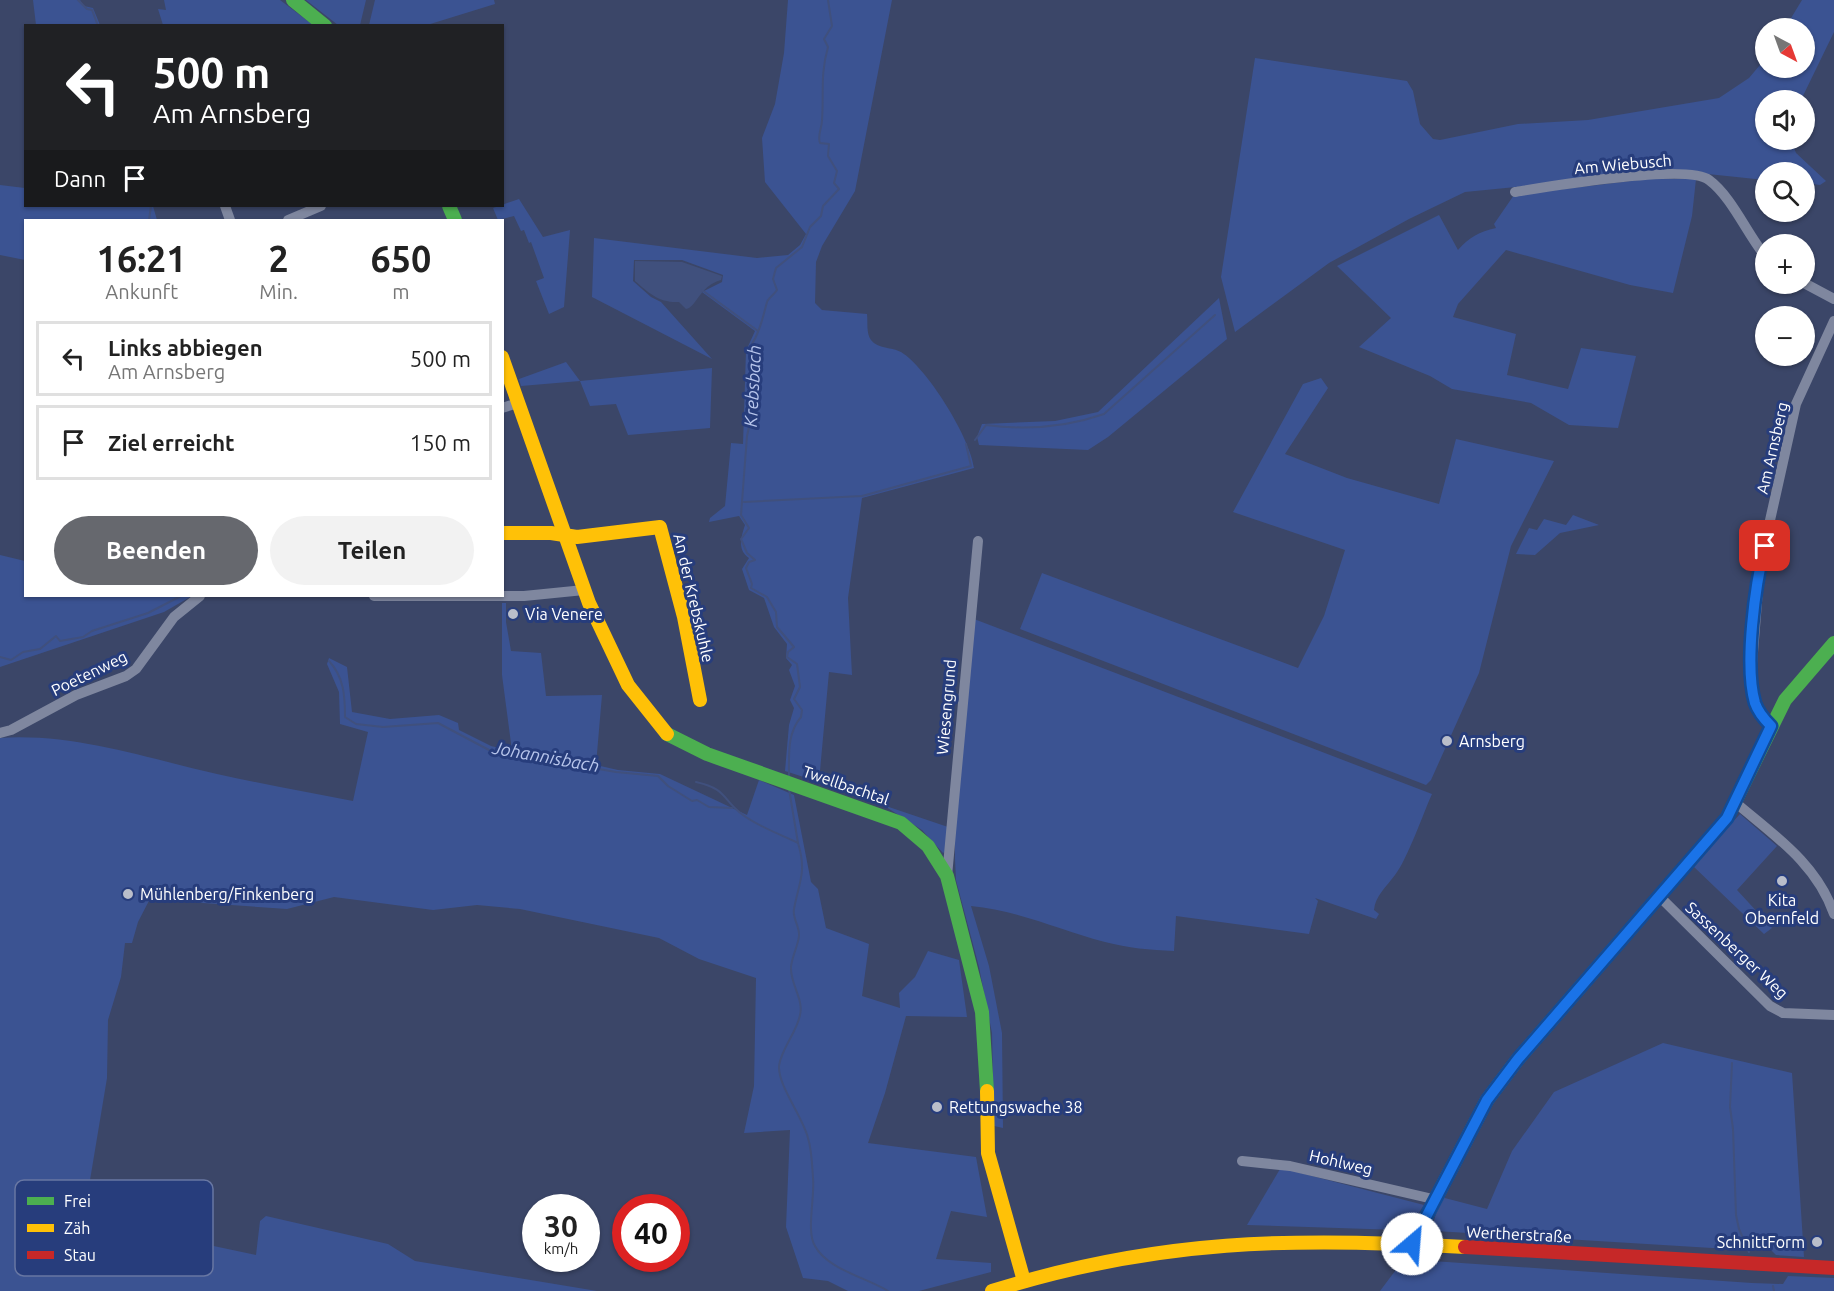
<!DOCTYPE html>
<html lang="de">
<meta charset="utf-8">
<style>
:root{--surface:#fff;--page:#f2f2f2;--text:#222;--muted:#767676;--line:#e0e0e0;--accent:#66686e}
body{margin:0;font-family:Ubuntu,sans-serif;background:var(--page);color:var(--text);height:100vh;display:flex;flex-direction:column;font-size:22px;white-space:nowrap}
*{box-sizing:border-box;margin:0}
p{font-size:20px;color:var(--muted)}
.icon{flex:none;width:33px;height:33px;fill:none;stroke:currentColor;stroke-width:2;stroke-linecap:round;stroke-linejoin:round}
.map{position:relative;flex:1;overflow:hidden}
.side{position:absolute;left:24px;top:219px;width:480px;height:378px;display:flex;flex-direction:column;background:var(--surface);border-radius:0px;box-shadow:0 2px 4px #0004}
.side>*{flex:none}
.top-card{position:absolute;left:24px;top:24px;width:480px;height:183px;border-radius:0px;box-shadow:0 2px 4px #0004;background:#202124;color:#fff;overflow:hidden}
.needle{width:39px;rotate:139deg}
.buttons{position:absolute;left:1755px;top:18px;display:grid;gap:12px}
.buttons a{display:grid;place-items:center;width:60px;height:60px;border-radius:50%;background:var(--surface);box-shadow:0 2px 4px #0004;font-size:30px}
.speed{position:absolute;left:522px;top:1194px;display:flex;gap:12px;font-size:30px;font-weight:700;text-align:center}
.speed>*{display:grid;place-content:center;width:78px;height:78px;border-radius:50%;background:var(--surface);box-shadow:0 2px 4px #0004;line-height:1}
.speed small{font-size:15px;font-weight:400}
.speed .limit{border:9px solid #d22;background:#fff;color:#111}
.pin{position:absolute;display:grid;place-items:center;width:51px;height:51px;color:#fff;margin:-26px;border-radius:12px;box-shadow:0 3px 9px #0006}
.me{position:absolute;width:66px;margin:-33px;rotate:27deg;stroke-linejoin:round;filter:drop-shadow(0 0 4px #0008)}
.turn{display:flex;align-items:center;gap:21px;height:126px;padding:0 30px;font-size:27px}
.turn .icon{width:78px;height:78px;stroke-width:2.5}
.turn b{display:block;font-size:42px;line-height:51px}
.then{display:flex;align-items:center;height:57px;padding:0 30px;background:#0003;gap:12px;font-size:22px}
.eta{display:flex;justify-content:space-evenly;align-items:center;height:102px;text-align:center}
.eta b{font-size:36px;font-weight:600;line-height:42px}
.cta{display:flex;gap:12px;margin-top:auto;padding:12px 30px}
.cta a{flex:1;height:69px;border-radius:36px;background:var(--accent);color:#fff;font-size:24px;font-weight:600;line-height:69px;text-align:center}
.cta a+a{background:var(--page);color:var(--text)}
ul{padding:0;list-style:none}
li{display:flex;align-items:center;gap:18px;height:75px;margin:0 12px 9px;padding:0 18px;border:3px solid var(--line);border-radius:0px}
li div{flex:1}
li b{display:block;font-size:22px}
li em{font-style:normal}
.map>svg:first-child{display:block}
.green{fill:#3b5392}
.water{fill:#40507d}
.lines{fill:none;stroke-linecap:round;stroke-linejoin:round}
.stream{stroke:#40507d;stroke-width:2}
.street{stroke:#7f879f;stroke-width:10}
.fast{stroke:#4caf50;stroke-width:14}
.slow{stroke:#ffc107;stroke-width:14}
.jam{stroke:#c62828;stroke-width:14}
.route-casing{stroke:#114b97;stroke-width:15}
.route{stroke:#1a73e8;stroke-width:10}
.poi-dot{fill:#babeca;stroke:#273d7c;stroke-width:2}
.labels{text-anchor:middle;stroke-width:6;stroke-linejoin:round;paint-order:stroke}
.street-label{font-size:16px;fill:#fff;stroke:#273d7c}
.poi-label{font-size:16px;fill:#fff;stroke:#273d7c;text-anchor:start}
.water-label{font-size:18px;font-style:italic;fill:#b8c6ec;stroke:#273d7c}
.key{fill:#273d7c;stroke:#6877a3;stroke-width:1.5}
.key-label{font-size:16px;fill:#fff}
</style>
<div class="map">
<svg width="1834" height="1291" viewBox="0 0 1834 1291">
<rect width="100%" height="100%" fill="#3b4668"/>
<g class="green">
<path d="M 33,0 L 80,0 L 84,6 L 93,8 L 100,25 L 36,25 Z"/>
<path d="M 164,0 L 280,0 L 313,25 L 163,25 L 158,9 L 166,10 Z"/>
<path d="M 306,0 L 366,0 L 360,25 L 338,25 Z"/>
<path d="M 375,0 L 494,0 L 495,4 L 427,25 L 369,25 Z"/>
<path d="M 788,0 L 892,0 L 855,191 L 822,246 L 816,262 L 815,303 L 822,310 L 867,314 C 868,323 866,333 871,340 C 878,349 892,347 901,352 C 927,368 970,437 974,468 L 862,498 L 848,598 L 852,675 L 829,672 L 819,782 L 785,771 L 789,725 L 794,708 L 790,700 L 795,686 L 789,670 L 792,665 L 786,658 L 787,644 L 774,627 L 764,598 L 749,590 L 742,569 L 749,558 C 737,550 741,537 745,525 L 739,516 L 709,522 L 710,518 L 725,506 L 731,443 L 743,444 L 746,351 L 755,331 L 702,292 L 722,282 L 723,275 L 682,260 L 634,260 L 633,281 L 651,297 L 661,302 L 712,359 L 592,297 L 594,238 L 757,258 L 788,255 L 800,245 L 806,234 L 765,182 L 762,138 L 775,104 L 784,53 Z"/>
<path d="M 1802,0 L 1834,0 L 1834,32 L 1801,100 L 1766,100 L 1766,140 L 1791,140 L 1796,153 L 1826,181 L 1820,185 L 1805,183 L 1804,172 L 1766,172 L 1765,180 L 1679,171 L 1465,192 L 1409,219 L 1329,263 L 1235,332 L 1221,277 L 1255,58 L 1407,81 L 1413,91 L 1420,124 L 1433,139 L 1440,140 L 1518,124 L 1588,120 L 1719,98 L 1749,78 L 1765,59 L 1766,68 L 1804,68 L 1804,28 L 1785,28 Z"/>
<path d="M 1648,179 L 1696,179 L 1692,216 L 1673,293 L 1630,285 L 1506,250 L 1458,304 L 1453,317 L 1516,334 L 1507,375 L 1568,389 L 1581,348 L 1636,356 L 1618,428 L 1569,425 L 1531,403 L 1452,389 L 1430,376 L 1359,347 L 1391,318 L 1337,266 L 1439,215 L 1458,250 C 1469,237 1479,232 1496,228 L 1494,224 L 1514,195 Z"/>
<path d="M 0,185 L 25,188 L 26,206 L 153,206 L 157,220 L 26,220 L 25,260 L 0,255 Z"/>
<path d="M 519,199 L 543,237 L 570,230 L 564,307 L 549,314 L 536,281 L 544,278 L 531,242 L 529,243 L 524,230 L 521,231 L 514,216 L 498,220 L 493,208 Z"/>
<path d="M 1219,298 L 1227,339 L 1108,437 L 1088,450 L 979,445 L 977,437 L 982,424 L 1055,421 L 1098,412 Z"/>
<path d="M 566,362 L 580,381 L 712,368 L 710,428 L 628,435 L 616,404 L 590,406 L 580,381 L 521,386 L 519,379 Z"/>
<path d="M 1321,378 L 1328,388 L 1285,454 L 1347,478 L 1439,504 L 1456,439 L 1554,461 L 1511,546 L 1479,673 L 1431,780 L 1426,785 L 1020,629 L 1042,573 L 1298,668 L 1324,616 L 1345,550 L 1233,512 L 1303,384 Z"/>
<path d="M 1573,515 L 1599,525 L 1560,533 L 1535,555 L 1516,554 L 1529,528 L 1537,530 L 1544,519 L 1566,525 Z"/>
<path d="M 0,555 L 25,561 L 26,596 L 192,596 L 164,612 L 0,667 Z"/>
<path d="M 502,603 L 506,603 L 506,622 L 511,651 L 541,653 L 546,696 L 602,695 L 596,765 L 618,770 L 660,774 L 747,815 L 759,780 L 794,795 L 811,882 L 818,889 L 826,928 L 869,944 L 862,996 L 900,1008 L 899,993 L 915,977 L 928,951 L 959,960 L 967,1017 L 906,1016 L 885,1093 L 868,1143 L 976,1157 L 987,1217 L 951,1211 L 936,1259 L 991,1263 L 991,1272 L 919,1291 L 848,1291 L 828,1281 L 803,1278 L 786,1227 L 790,1130 L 744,1133 L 754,1086 L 756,978 L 699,959 L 659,938 L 520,909 L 477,905 L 433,910 L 334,897 L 287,909 L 203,903 L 153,893 L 138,922 L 132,943 L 125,943 L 121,977 L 108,1020 L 107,1078 L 83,1222 L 96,1221 L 256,1255 L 260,1221 L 266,1216 L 388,1244 L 415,1261 L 597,1291 L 0,1291 L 0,738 C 74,733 146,758 217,774 C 262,784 308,792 353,801 L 368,732 L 340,724 L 339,692 L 327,664 L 329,658 L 347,667 L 352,712 L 390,719 L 439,715 L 458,723 L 459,730 L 491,746 L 512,751 L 502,675 Z"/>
<path d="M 974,619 L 1432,794 C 1423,814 1407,860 1395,875 C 1387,886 1375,896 1374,910 L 1379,914 L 1376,919 L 1315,898 L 1318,901 L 1309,934 L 1176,916 L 1174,951 C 1150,950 1128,948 1105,942 C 1060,930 1017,910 971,906 L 989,966 L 1002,1033 L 1003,1128 L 994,1126 L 992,1033 L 979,967 L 956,880 L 955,859 L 955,834 Z"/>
<path d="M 883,805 L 948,827 L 946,851 L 943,853 L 922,830 Z"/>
<path d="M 1740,814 L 1777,846 L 1737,890 L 1772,928 L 1764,934 L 1693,866 Z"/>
<path d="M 1663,1043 L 1792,1073 L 1804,1257 L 1776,1255 L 1770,1249 L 1712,1248 L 1435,1231 L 1432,1227 L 1441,1197 L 1487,1209 L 1512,1151 L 1554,1092 Z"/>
<path d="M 1280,1169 L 1289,1170 L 1424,1205 L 1411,1225 L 1399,1230 L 1247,1225 Z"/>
<path d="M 1404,1259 L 1752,1283 L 1783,1284 L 1788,1276 L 1834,1278 L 1834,1291 L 1380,1291 Z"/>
</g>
<path class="water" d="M 635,261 L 682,262 L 722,276 L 721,280 C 699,286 697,307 686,309 L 679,302 C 659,303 649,293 635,281 Z"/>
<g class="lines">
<g class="stream">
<path d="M 78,0 L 87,9 L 92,10 L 98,26"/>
<path d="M 149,220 L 151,206"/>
<path d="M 702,290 L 758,331"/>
<path d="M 975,440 L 986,425 C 1025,430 1067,427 1104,414 L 1215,315"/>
<path d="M 744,502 L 862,496 L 971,466 L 966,444"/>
<path d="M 0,657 L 11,660 L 23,652 L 40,649 L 56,636 L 60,641 L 83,637 L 92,631 L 148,613 L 181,596"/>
<path d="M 329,661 C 344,677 345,696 345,717 L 356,724 L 383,727 L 438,723 L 489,750 L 616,772 L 658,776 L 668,786 L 692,801 L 697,800 L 709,807 L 732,808"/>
<path d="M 789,778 C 789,755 787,733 801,717 L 802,710 L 794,699 L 800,687 L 797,664 L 787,657 L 788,652 L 794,647 L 777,627 L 776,612 L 767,597 L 751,588 L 752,584 L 746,568 L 749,562 L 755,560 L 747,553 L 741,539 L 749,528 L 741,515 L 747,436 L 754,405 L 749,390 L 751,370 L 756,361 L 752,344 C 761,330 763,316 767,302 C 768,298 774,295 777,290 L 773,279 L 776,268 L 802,247 L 810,227 L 821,216 L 823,206 L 839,189 L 834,183 L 837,171 L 828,156 L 829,144 L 820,143 C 817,135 822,129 822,120 C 824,93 820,75 828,47 L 824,39 L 832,26 L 828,0"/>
<path d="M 696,782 C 728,789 722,800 743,815 C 759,827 780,834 798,843 C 807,872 799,882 794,909 C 792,918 800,927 799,936 C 798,946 792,956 791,967 C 790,984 804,999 800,1015 C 797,1032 781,1049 779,1066 C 778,1086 803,1117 808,1138 C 812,1151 812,1165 813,1178 C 815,1197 806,1232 815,1246 C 827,1269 867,1278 888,1291"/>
<path d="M 789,789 L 798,843"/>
<path d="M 1732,1063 L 1730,1107 L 1733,1129 L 1736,1215 L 1739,1229 L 1749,1252"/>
<path d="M 1773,1286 L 1774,1291"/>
</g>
<g class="street">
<path d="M 1515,192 C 1547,187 1687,163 1709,180 C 1732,197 1747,234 1766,257"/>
<path d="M 225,206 L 230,220"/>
<path d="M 288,220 L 321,206"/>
<path d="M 1804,283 L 1834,299"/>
<path d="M 502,408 L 518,403"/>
<path d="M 374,596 L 524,596 L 584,590"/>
<path d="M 1771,726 L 1755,703 L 1751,677 L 1760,565 L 1796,404 L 1834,321"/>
<path d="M 0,733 L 11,730 L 76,695 L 126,676 L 136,669 L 174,617 L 200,596"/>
<path d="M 1736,803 C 1775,836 1817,864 1834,914"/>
<path d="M 947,876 L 978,541"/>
<path d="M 1660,897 L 1770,1006 L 1783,1013 L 1834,1015"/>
<path d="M 1242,1161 L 1290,1166 L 1433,1199"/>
</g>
<g class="fast">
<path d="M 293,0 L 325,26"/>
<path d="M 449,206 L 455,220"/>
<path d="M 667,734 L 707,754 L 901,823 L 928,846 L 947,876 L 982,1012 L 987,1091"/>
<path d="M 1642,916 L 1727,818 L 1785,700 L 1834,643"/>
</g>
<g class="slow">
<path d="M 502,357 L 589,603 L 628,685 L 667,734"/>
<path d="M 502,533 L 551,533 L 577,537 L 660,527 L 684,617 L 700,700"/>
<path d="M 987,1091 L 988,1153 L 1024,1281"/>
<path d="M 1412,1244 L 1487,1100 L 1518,1059 L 1642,916"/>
<path d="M 992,1291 C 1157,1239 1294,1237 1465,1247"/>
</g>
<path class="jam" d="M 1465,1247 L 1834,1268"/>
</g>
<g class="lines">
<g class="route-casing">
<path id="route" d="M 1412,1244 L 1487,1100 L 1518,1059 L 1727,818 L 1771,726 C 1764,719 1758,712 1755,703 C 1744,665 1755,585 1765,546"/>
</g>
<use href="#route" class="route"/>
</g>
<g class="poi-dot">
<circle cx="513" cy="614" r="6"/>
<circle cx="1447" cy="741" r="6"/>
<circle cx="1782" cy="881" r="6"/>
<circle cx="128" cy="894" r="6"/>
<circle cx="937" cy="1107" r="6"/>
<circle cx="1817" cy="1242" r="6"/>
</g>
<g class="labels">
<g class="street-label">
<text transform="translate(1623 164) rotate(-5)" y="6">Am Wiebusch</text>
<text transform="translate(1772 448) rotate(-77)" y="6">Am Arnsberg</text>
<text transform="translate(694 598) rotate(77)" y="6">An der Krebskuhle</text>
<text transform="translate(89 673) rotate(-26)" y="6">Poetenweg</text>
<text transform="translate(946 707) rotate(-85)" y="6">Wiesengrund</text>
<text transform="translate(846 785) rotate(19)" y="6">Twellbachtal</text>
<text transform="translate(1737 950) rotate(43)" y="6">Sassenberger Weg</text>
<text transform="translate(1341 1162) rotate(13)" y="6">Hohlweg</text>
<text transform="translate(1519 1234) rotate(3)" y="6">Wertherstraße</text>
</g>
<g class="poi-label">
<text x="525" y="620">Via Venere</text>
<text x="1459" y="747">Arnsberg</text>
<text x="140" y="900">Mühlenberg/Finkenberg</text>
<text x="1782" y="906" text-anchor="middle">Kita<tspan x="1782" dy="18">Obernfeld</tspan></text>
<text x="949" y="1113">Rettungswache 38</text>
<text x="1805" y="1248" text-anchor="end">SchnittForm</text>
</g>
<g class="water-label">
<text transform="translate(753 386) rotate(-87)" y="6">Krebsbach</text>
<text transform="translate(546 757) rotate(10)" y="6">Johannisbach</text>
</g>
</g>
<rect x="15" y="1180" width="198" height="96" rx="9" class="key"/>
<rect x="27" y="1197" width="27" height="8" fill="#4caf50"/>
<rect x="27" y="1224" width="27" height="8" fill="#ffc107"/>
<rect x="27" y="1251" width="27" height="8" fill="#c62828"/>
<g class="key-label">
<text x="64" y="1207">Frei</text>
<text x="64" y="1234">Zäh</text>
<text x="64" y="1261">Stau</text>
</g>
</svg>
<div class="buttons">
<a><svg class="needle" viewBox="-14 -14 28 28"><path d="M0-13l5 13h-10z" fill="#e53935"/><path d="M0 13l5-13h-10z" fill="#767676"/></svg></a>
<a><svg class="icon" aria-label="sound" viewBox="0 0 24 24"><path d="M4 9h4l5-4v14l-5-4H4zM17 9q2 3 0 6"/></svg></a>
<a><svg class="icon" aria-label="search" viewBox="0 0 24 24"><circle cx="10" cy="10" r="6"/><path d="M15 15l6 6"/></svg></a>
<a>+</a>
<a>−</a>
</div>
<div class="speed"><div>30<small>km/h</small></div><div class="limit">40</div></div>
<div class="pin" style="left:1765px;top:546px;background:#d93025"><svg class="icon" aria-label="arrive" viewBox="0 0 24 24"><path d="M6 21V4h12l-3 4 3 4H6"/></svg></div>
<svg class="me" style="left:1412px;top:1244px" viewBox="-20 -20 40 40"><circle r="19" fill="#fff"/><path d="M0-13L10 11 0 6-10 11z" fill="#1a73e8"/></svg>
<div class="top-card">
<div class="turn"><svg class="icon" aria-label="left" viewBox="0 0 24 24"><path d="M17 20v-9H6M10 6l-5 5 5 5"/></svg><div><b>500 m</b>Am Arnsberg</div></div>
<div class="then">Dann<svg class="icon" aria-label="arrive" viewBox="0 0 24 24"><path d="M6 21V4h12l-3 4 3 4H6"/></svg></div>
</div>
<section class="side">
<div class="eta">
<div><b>16:21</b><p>Ankunft</p></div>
<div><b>2</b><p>Min.</p></div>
<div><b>650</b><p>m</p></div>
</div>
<ul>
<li><svg class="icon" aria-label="left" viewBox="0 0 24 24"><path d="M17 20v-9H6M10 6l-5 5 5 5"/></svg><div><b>Links abbiegen</b><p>Am Arnsberg</p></div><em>500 m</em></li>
<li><svg class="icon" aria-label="arrive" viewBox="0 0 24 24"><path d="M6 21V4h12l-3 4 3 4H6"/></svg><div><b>Ziel erreicht</b></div><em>150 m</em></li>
</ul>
<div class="cta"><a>Beenden</a><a>Teilen</a></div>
</section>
</div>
